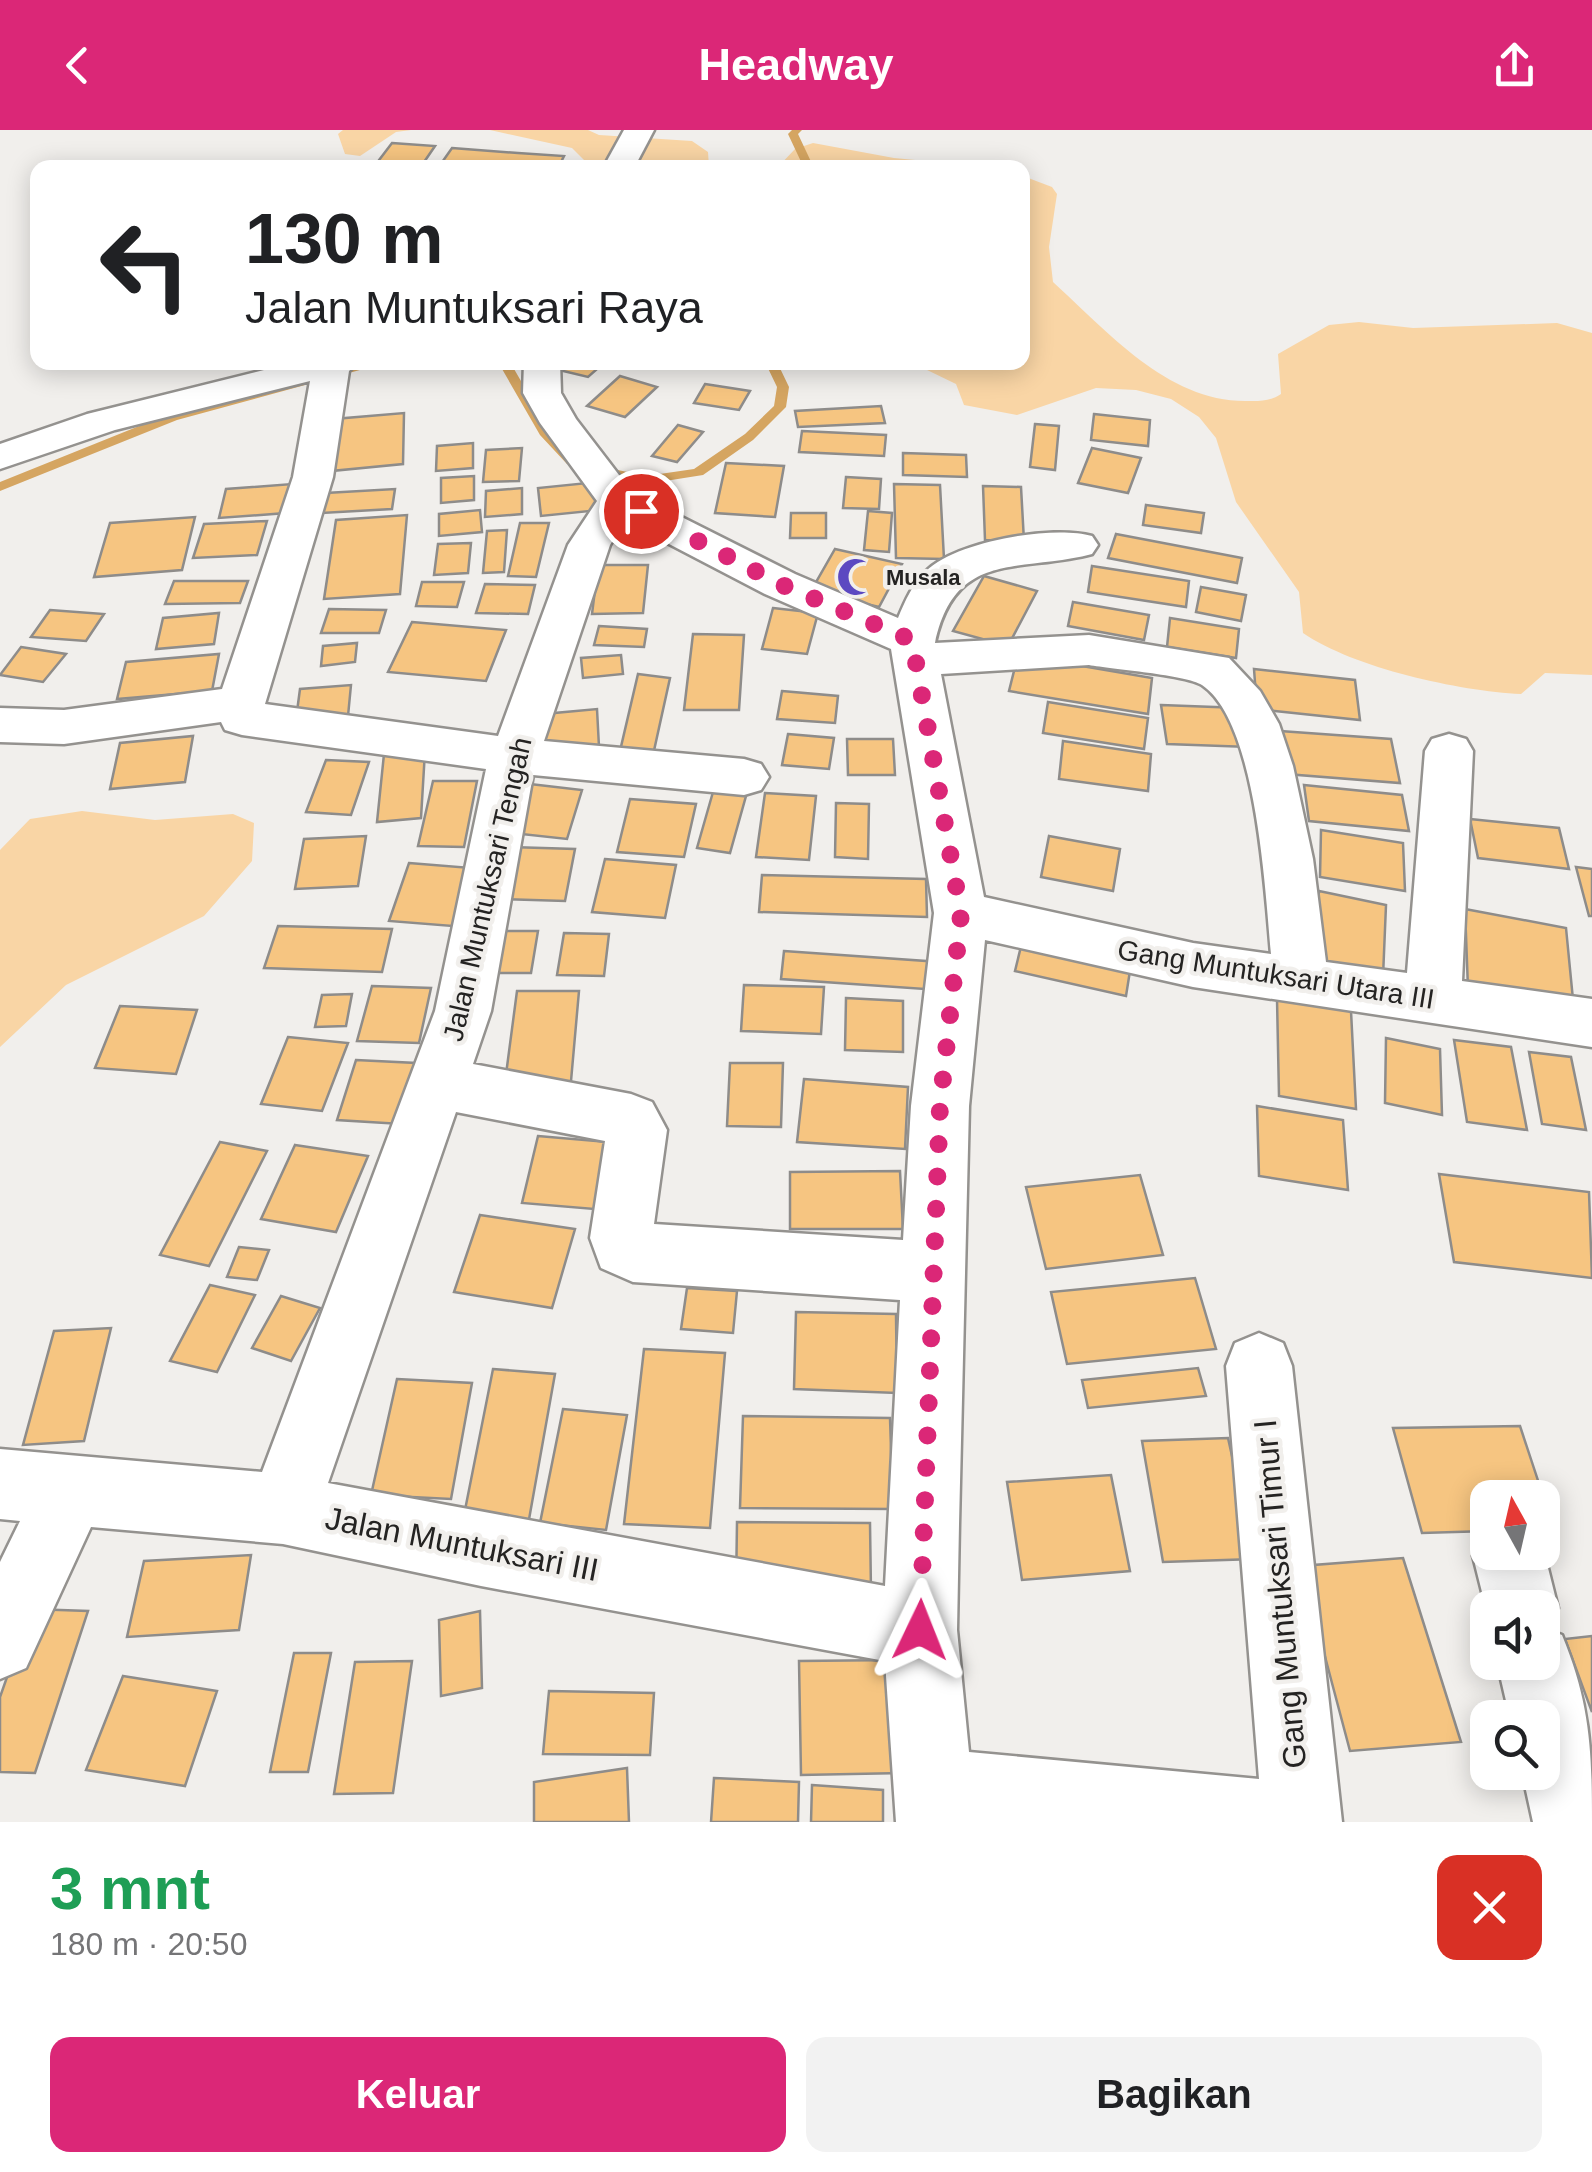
<!DOCTYPE html>
<html lang="id">
<meta charset="utf-8">
<style>
:root{--surface:#fff;--page:#f2f2f2;--text:#202124;--muted:#757577;--accent:#db2777}
body{margin:0;font-family:Helvetica,sans-serif;background:var(--page);color:var(--text);height:100vh;display:flex;flex-direction:column;font-size:38px;white-space:nowrap}
*{box-sizing:border-box;margin:0}
p{font-size:32px;color:var(--muted)}
.icon{flex:none;width:55px;height:55px;fill:none;stroke:currentColor;stroke-width:2;stroke-linecap:round;stroke-linejoin:round}
.map{position:relative;height:1692px;overflow:hidden}
.panel{display:flex;flex-direction:column;background:var(--surface);flex:1}
.panel>*{flex:none}
.top-card{position:absolute;left:30px;top:30px;width:1000px;height:210px;border-radius:20px;box-shadow:0 5px 25px #0003;background:#fff;color:var(--text);overflow:hidden}
.needle{width:65px;rotate:352deg}
.fabs{position:absolute;left:1470px;top:1350px;display:grid;gap:20px}
.fabs a{display:grid;place-items:center;width:90px;height:90px;border-radius:20px;background:var(--surface);box-shadow:0 5px 25px #0003;font-size:50px}
.pin{position:absolute;display:grid;place-items:center;width:85px;height:85px;color:#fff;margin:-42px;border:5px solid #fff;border-radius:50%;box-shadow:0 2px 10px #0007}
.me{position:absolute;width:110px;margin:-55px;rotate:2deg;stroke-linejoin:round;filter:drop-shadow(0 0 8px #0008)}
.turn{display:flex;align-items:center;gap:35px;height:210px;padding:0 50px;font-size:45px}
.turn .icon{width:130px;height:130px;stroke-width:2.5}
.turn b{display:block;font-size:70px;line-height:85px}
.round{display:grid;place-items:center;flex:none;width:105px;height:105px;border-radius:20px;background:var(--page)}
.head{display:flex;align-items:center;justify-content:space-between;height:170px;padding:0 50px}
h1{font-size:60px;font-weight:800;line-height:75px;color:#1e9e55}
.button{display:flex;gap:20px;margin-top:auto;padding:20px 50px}
.button a{flex:1;height:115px;border-radius:20px;background:var(--accent);color:#fff;font-size:40px;font-weight:800;line-height:115px;text-align:center}
.button a+a{background:var(--page);color:var(--text)}
header{display:flex;justify-content:space-between;align-items:center;height:130px;padding:0 50px;background:var(--accent);color:#fff;font-size:45px;font-weight:800}
.map>svg:first-child{display:block}
.green{fill:#f9d5a5}
.lines{fill:none;stroke-linecap:round;stroke-linejoin:round}
.stream{fill:#d5a561;fill-rule:evenodd}
.building{fill:#f6c581;stroke:#8e8c8a;stroke-width:2.5}
.minor-casing{stroke:#94928f;stroke-width:5}
.minor{fill:#fff;fill-rule:evenodd}
.route{stroke:#db2777;stroke-width:18;stroke-dasharray:0 32.4}
.labels{text-anchor:middle;stroke-width:9;stroke-linejoin:round;paint-order:stroke}
.far-poi-label{font-size:22px;font-weight:bold;fill:#242322;stroke:#f1efec;text-anchor:start}
.street-label{font-size:28px;fill:#242322;stroke:#f1efec}
.near-street-label{font-size:32px;fill:#242322;stroke:#f1efec}
</style>
<header><svg class="icon" aria-label="back" viewBox="0 0 24 24"><path d="M15 5l-7 7 7 7"/></svg>Headway<svg class="icon" aria-label="share" viewBox="0 0 24 24"><path d="M12 15V3M7 8l5-5 5 5M5 13v7h14v-7"/></svg></header>
<div class="map">
<svg width="1592" height="1692" viewBox="0 0 1592 1692">
<rect width="100%" height="100%" fill="#f1efec"/>
<g class="green">
<path d="M 343,0 L 411,0 L 396,2 L 360,26 L 345,24 L 338,4 Z"/>
<path d="M 490,0 L 588,0 L 599,5 L 692,11 L 708,22 L 709,37 L 591,37 L 572,18 Z"/>
<path d="M 813,13 L 894,28 L 989,37 L 778,37 L 795,19 Z"/>
<path d="M 1023,46 L 1052,57 L 1057,64 L 1049,117 L 1053,152 C 1107,201 1167,271 1245,271 C 1259,271 1269,272 1281,264 L 1278,224 L 1329,195 L 1359,192 L 1413,198 L 1557,193 L 1592,203 L 1592,545 L 1545,543 L 1521,564 C 1459,561 1354,538 1303,503 L 1299,462 L 1236,372 L 1216,308 L 1199,287 L 1171,269 L 1136,260 L 1096,258 L 1017,285 L 964,275 L 956,254 L 925,239 L 817,233 L 1022,232 Z"/>
<path d="M 82,681 L 155,690 L 233,684 L 254,693 L 252,731 L 204,786 L 66,855 L 0,917 L 0,720 L 30,689 Z"/>
</g>
<g class="lines">
<g class="stream">
<path d="M 792,0 L 802,0 L 798,4 L 814,38 L 804,38 L 788,4 Z"/>
<path d="M 367,232 L 389,232 L 177,290 L 0,361 L 0,352 L 169,284 Z"/>
<path d="M 498,232 L 510,232 L 551,303 L 575,328 L 575,334 L 567,334 L 540,305 Z"/>
<path d="M 765,232 L 777,232 L 789,257 L 786,277 L 753,310 L 703,345 L 646,354 L 593,340 L 599,336 L 646,346 L 694,339 L 745,304 L 774,276 L 777,257 Z"/>
</g>
</g>
<g class="building">
<path d="M 392,13 L 435,16 L 420,38 L 373,38 Z"/>
<path d="M 452,18 L 518,23 L 564,26 L 558,38 L 438,38 Z"/>
<path d="M 562,232 L 605,232 L 588,247 L 555,239 Z"/>
<path d="M 620,246 L 657,257 L 625,287 L 587,276 Z"/>
<path d="M 705,254 L 750,261 L 739,280 L 694,273 Z"/>
<path d="M 881,276 L 885,293 L 798,297 L 795,281 Z"/>
<path d="M 404,283 L 403,334 L 331,341 L 334,289 Z"/>
<path d="M 1094,284 L 1150,290 L 1148,316 L 1091,310 Z"/>
<path d="M 1035,294 L 1059,296 L 1055,340 L 1030,337 Z"/>
<path d="M 678,295 L 703,302 L 677,332 L 652,326 Z"/>
<path d="M 802,301 L 886,305 L 884,326 L 799,322 Z"/>
<path d="M 473,313 L 473,338 L 436,341 L 437,316 Z"/>
<path d="M 522,318 L 519,351 L 483,352 L 486,320 Z"/>
<path d="M 1092,318 L 1141,328 L 1128,363 L 1078,353 Z"/>
<path d="M 903,323 L 966,325 L 967,347 L 903,345 Z"/>
<path d="M 726,333 L 784,336 L 775,387 L 715,383 Z"/>
<path d="M 474,346 L 474,370 L 441,373 L 441,348 Z"/>
<path d="M 846,347 L 881,349 L 879,379 L 843,378 Z"/>
<path d="M 597,352 L 600,380 L 541,386 L 538,358 Z"/>
<path d="M 292,354 L 286,383 L 219,388 L 226,359 Z"/>
<path d="M 894,354 L 940,355 L 944,429 L 896,428 Z"/>
<path d="M 983,356 L 1021,357 L 1024,411 L 985,410 Z"/>
<path d="M 522,358 L 522,384 L 485,387 L 486,361 Z"/>
<path d="M 395,359 L 392,379 L 304,384 L 308,364 Z"/>
<path d="M 1146,375 L 1204,383 L 1201,403 L 1143,395 Z"/>
<path d="M 480,380 L 482,402 L 439,406 L 439,384 Z"/>
<path d="M 868,381 L 892,383 L 889,422 L 864,420 Z"/>
<path d="M 791,383 L 826,383 L 826,408 L 790,408 Z"/>
<path d="M 407,385 L 400,464 L 324,469 L 336,390 Z"/>
<path d="M 195,387 L 182,440 L 94,447 L 110,393 Z"/>
<path d="M 267,391 L 257,425 L 193,428 L 204,394 Z"/>
<path d="M 520,393 L 549,393 L 536,447 L 508,446 Z"/>
<path d="M 507,400 L 504,442 L 483,443 L 487,401 Z"/>
<path d="M 1116,404 L 1242,428 L 1237,453 L 1108,428 Z"/>
<path d="M 471,413 L 468,443 L 434,445 L 438,414 Z"/>
<path d="M 835,419 L 902,434 L 879,477 L 811,461 Z"/>
<path d="M 598,435 L 648,435 L 643,483 L 592,484 Z"/>
<path d="M 1092,436 L 1189,451 L 1186,477 L 1088,462 Z"/>
<path d="M 984,446 L 1037,461 L 1008,516 L 953,501 Z"/>
<path d="M 174,451 L 248,451 L 240,473 L 165,474 Z"/>
<path d="M 422,452 L 464,452 L 457,477 L 416,476 Z"/>
<path d="M 485,454 L 535,455 L 528,484 L 476,483 Z"/>
<path d="M 1201,457 L 1246,465 L 1241,491 L 1196,482 Z"/>
<path d="M 1073,472 L 1149,485 L 1144,510 L 1068,496 Z"/>
<path d="M 773,478 L 818,483 L 807,524 L 762,519 Z"/>
<path d="M 329,479 L 386,480 L 379,503 L 321,503 Z"/>
<path d="M 50,480 L 104,484 L 86,511 L 31,507 Z"/>
<path d="M 219,483 L 214,514 L 156,519 L 163,488 Z"/>
<path d="M 1170,488 L 1239,499 L 1236,528 L 1167,517 Z"/>
<path d="M 412,492 L 506,500 L 486,551 L 388,542 Z"/>
<path d="M 599,496 L 647,499 L 644,517 L 594,515 Z"/>
<path d="M 693,504 L 744,505 L 739,580 L 684,580 Z"/>
<path d="M 357,513 L 355,532 L 321,536 L 323,516 Z"/>
<path d="M 21,517 L 66,524 L 43,552 L 0,545 Z"/>
<path d="M 219,524 L 212,561 L 117,569 L 126,532 Z"/>
<path d="M 621,525 L 623,544 L 583,548 L 581,528 Z"/>
<path d="M 1018,525 L 1152,548 L 1148,584 L 1009,561 Z"/>
<path d="M 1254,539 L 1355,550 L 1360,590 L 1257,579 Z"/>
<path d="M 638,544 L 670,548 L 653,625 L 620,621 Z"/>
<path d="M 351,555 L 348,586 L 296,589 L 300,559 Z"/>
<path d="M 782,561 L 838,566 L 835,593 L 777,589 Z"/>
<path d="M 1048,572 L 1148,588 L 1144,619 L 1043,603 Z"/>
<path d="M 1161,575 L 1241,578 L 1249,617 L 1167,614 Z"/>
<path d="M 597,579 L 599,617 L 545,621 L 544,584 Z"/>
<path d="M 1280,601 L 1391,609 L 1400,653 L 1286,644 Z"/>
<path d="M 788,604 L 834,608 L 829,639 L 782,635 Z"/>
<path d="M 193,606 L 185,652 L 110,659 L 120,613 Z"/>
<path d="M 847,609 L 893,609 L 895,645 L 848,645 Z"/>
<path d="M 1063,611 L 1151,624 L 1148,661 L 1059,649 Z"/>
<path d="M 425,621 L 421,688 L 377,692 L 384,624 Z"/>
<path d="M 326,630 L 369,632 L 351,685 L 306,682 Z"/>
<path d="M 433,651 L 477,651 L 464,717 L 418,716 Z"/>
<path d="M 530,654 L 582,660 L 567,709 L 512,703 Z"/>
<path d="M 1304,655 L 1402,665 L 1409,701 L 1309,691 Z"/>
<path d="M 713,662 L 746,666 L 730,723 L 697,718 Z"/>
<path d="M 765,663 L 816,666 L 809,730 L 756,727 Z"/>
<path d="M 630,669 L 696,674 L 684,727 L 617,722 Z"/>
<path d="M 836,673 L 869,674 L 868,729 L 835,727 Z"/>
<path d="M 1470,689 L 1559,698 L 1569,739 L 1478,728 Z"/>
<path d="M 1321,700 L 1403,713 L 1405,761 L 1320,747 Z"/>
<path d="M 366,706 L 358,756 L 295,759 L 304,709 Z"/>
<path d="M 1049,706 L 1120,719 L 1113,761 L 1041,747 Z"/>
<path d="M 510,717 L 575,719 L 565,771 L 498,769 Z"/>
<path d="M 605,729 L 676,735 L 665,788 L 592,782 Z"/>
<path d="M 409,733 L 484,739 L 465,797 L 389,791 Z"/>
<path d="M 1576,737 L 1592,739 L 1592,786 L 1589,786 Z"/>
<path d="M 762,745 L 926,749 L 927,787 L 759,782 Z"/>
<path d="M 1319,761 L 1386,775 L 1383,847 L 1313,832 Z"/>
<path d="M 1465,779 L 1566,798 L 1574,880 L 1468,859 Z"/>
<path d="M 278,796 L 392,799 L 382,842 L 264,838 Z"/>
<path d="M 1025,800 L 1133,822 L 1126,866 L 1015,841 Z"/>
<path d="M 498,801 L 538,801 L 531,843 L 490,843 Z"/>
<path d="M 564,803 L 609,804 L 604,846 L 557,845 Z"/>
<path d="M 784,821 L 940,832 L 939,860 L 781,849 Z"/>
<path d="M 744,855 L 824,857 L 821,904 L 741,901 Z"/>
<path d="M 372,856 L 431,858 L 419,913 L 357,911 Z"/>
<path d="M 517,861 L 579,861 L 571,951 L 505,952 Z"/>
<path d="M 352,864 L 346,896 L 315,897 L 322,865 Z"/>
<path d="M 846,868 L 903,871 L 903,922 L 845,920 Z"/>
<path d="M 1277,869 L 1351,881 L 1356,979 L 1279,966 Z"/>
<path d="M 120,876 L 197,880 L 176,944 L 95,938 Z"/>
<path d="M 288,907 L 348,913 L 322,981 L 261,974 Z"/>
<path d="M 1386,908 L 1440,919 L 1442,985 L 1385,973 Z"/>
<path d="M 1454,910 L 1511,917 L 1527,1000 L 1467,992 Z"/>
<path d="M 1529,922 L 1571,927 L 1586,1000 L 1542,994 Z"/>
<path d="M 356,930 L 416,933 L 401,994 L 337,990 Z"/>
<path d="M 730,933 L 783,933 L 781,997 L 727,996 Z"/>
<path d="M 804,949 L 908,957 L 905,1019 L 797,1012 Z"/>
<path d="M 1257,976 L 1343,990 L 1348,1060 L 1259,1046 Z"/>
<path d="M 538,1006 L 608,1012 L 594,1079 L 522,1073 Z"/>
<path d="M 220,1012 L 267,1021 L 209,1136 L 160,1125 Z"/>
<path d="M 295,1015 L 368,1026 L 336,1102 L 261,1089 Z"/>
<path d="M 900,1041 L 903,1099 L 790,1099 L 790,1042 Z"/>
<path d="M 1439,1044 L 1589,1062 L 1592,1148 L 1454,1132 Z"/>
<path d="M 1140,1045 L 1163,1125 L 1046,1139 L 1026,1057 Z"/>
<path d="M 480,1085 L 575,1099 L 552,1178 L 454,1162 Z"/>
<path d="M 239,1117 L 269,1120 L 257,1150 L 227,1147 Z"/>
<path d="M 1195,1148 L 1216,1219 L 1067,1234 L 1051,1162 Z"/>
<path d="M 210,1155 L 255,1165 L 217,1242 L 170,1231 Z"/>
<path d="M 687,1158 L 737,1161 L 733,1203 L 681,1199 Z"/>
<path d="M 281,1166 L 320,1178 L 291,1231 L 252,1218 Z"/>
<path d="M 796,1182 L 896,1184 L 897,1263 L 794,1259 Z"/>
<path d="M 111,1198 L 84,1311 L 23,1315 L 54,1201 Z"/>
<path d="M 644,1219 L 725,1223 L 710,1398 L 624,1394 Z"/>
<path d="M 1198,1238 L 1206,1266 L 1088,1278 L 1082,1250 Z"/>
<path d="M 493,1239 L 555,1244 L 528,1395 L 463,1390 Z"/>
<path d="M 397,1249 L 472,1253 L 451,1369 L 371,1365 Z"/>
<path d="M 563,1279 L 627,1285 L 606,1400 L 540,1393 Z"/>
<path d="M 743,1286 L 890,1288 L 893,1379 L 740,1378 Z"/>
<path d="M 1520,1296 L 1554,1399 L 1542,1399 L 1542,1368 L 1488,1368 L 1488,1401 L 1422,1403 L 1393,1298 Z"/>
<path d="M 1228,1308 L 1255,1429 L 1163,1432 L 1142,1311 Z"/>
<path d="M 1111,1345 L 1130,1441 L 1022,1450 L 1007,1352 Z"/>
<path d="M 737,1392 L 870,1393 L 871,1462 L 736,1460 Z"/>
<path d="M 251,1425 L 239,1500 L 127,1507 L 144,1431 Z"/>
<path d="M 1403,1428 L 1461,1612 L 1350,1621 L 1301,1436 Z"/>
<path d="M 31,1479 L 88,1481 L 35,1643 L 0,1642 L 0,1567 Z"/>
<path d="M 480,1481 L 482,1558 L 441,1566 L 439,1490 Z"/>
<path d="M 1592,1506 L 1592,1582 L 1565,1509 Z"/>
<path d="M 294,1523 L 331,1523 L 308,1642 L 270,1642 Z"/>
<path d="M 897,1530 L 903,1643 L 801,1645 L 799,1531 Z"/>
<path d="M 412,1531 L 393,1663 L 334,1664 L 355,1532 Z"/>
<path d="M 123,1546 L 217,1561 L 185,1656 L 86,1640 Z"/>
<path d="M 549,1561 L 654,1563 L 650,1625 L 543,1624 Z"/>
<path d="M 627,1638 L 629,1692 L 534,1692 L 534,1652 Z"/>
<path d="M 714,1648 L 799,1652 L 798,1692 L 711,1692 Z"/>
<path d="M 812,1655 L 883,1660 L 883,1692 L 811,1692 Z"/>
</g>
<g class="lines">
<g class="minor-casing">
<g id="minor">
<path d="M 624,0 L 654,0 L 634,38 L 603,38 Z"/>
<path d="M 296,232 L 359,232 L 349,241 L 333,347 L 265,574 L 498,606 L 568,415 L 597,371 L 540,293 L 523,263 L 524,232 L 560,232 L 561,263 L 576,289 L 632,362 L 795,444 L 898,488 C 905,471 913,453 926,441 C 957,411 1052,395 1092,406 L 1098,415 L 1092,424 C 1020,443 955,419 935,513 L 1089,505 L 1229,528 L 1260,561 L 1279,594 L 1293,636 L 1313,729 L 1326,832 L 1407,843 L 1425,621 L 1432,609 L 1449,604 L 1466,609 L 1473,621 L 1462,851 L 1592,869 L 1592,917 L 1193,857 L 985,810 L 969,976 L 959,1394 L 957,1500 L 969,1622 L 1259,1649 L 1226,1236 L 1235,1213 L 1259,1203 L 1283,1213 L 1292,1236 L 1342,1692 L 896,1692 L 885,1531 L 481,1456 L 283,1414 L 91,1397 L 26,1538 L 0,1549 L 0,1432 L 20,1391 L 0,1389 L 0,1319 L 262,1342 L 435,881 L 486,639 L 242,605 L 225,600 L 221,592 L 64,614 L 0,612 L 0,578 L 64,580 L 222,559 L 293,347 L 310,251 L 115,300 L 0,339 L 0,314 L 87,284 ZM 625,391 L 765,464 L 891,519 L 934,783 L 911,976 L 903,1110 L 654,1094 L 667,1000 L 652,972 L 631,964 L 473,934 L 491,881 L 533,645 L 744,665 L 761,660 L 769,647 L 761,634 L 744,629 L 544,611 L 610,415 ZM 1089,535 C 1111,539 1187,545 1202,555 C 1257,592 1265,760 1271,824 L 1193,813 L 984,767 L 941,544 ZM 456,982 L 605,1011 L 590,1108 L 601,1138 L 633,1152 L 900,1170 L 885,1456 L 328,1353 Z"/>
<path d="M 1488,1399 L 1488,1422 L 1542,1420 L 1545,1426 L 1558,1478 L 1549,1500 L 1562,1505 C 1590,1573 1592,1620 1592,1692 L 1533,1692 L 1522,1642 L 1542,1642 L 1542,1588 L 1510,1588 L 1497,1532 L 1542,1532 L 1542,1478 L 1488,1478 L 1488,1486 L 1473,1426 Z"/>
</g>
</g>
<use href="#minor" class="minor"/>
</g>
<g class="lines">
<path class="route" d="M 641,381 L 780,454 L 912,510 L 961,784 L 940,976 L 920,1500"/>
</g>
<defs>
<g id="mosque-bare" transform="scale(3)"><path d="M3.5-4.9A6 6 0 1 0 3.5 4.9A5 5 0 1 1 3.5-4.9Z" fill="#5c49c1" stroke="#f1efec" stroke-width="2.5" paint-order="stroke"/></g>
</defs>
<g fill-rule="evenodd">
<use href="#mosque-bare" x="856" y="447"/>
</g>
<g class="labels">
<g class="far-poi-label">
<text x="886" y="455">Musala</text>
</g>
<g class="street-label">
<text transform="translate(487 759) rotate(-77)" y="10">Jalan Muntuksari Tengah</text>
<text transform="translate(1276 844) rotate(9)" y="10">Gang Muntuksari Utara III</text>
</g>
<g class="near-street-label">
<text transform="translate(462 1414) rotate(11)" y="11">Jalan Muntuksari III</text>
<text transform="translate(1280 1464) rotate(-95)" y="11">Gang Muntuksari Timur I</text>
</g>
</g>
</svg>
<div class="fabs">
<a><svg class="needle" viewBox="-14 -14 28 28"><path d="M0-13l5 13h-10z" fill="#e53935"/><path d="M0 13l5-13h-10z" fill="#757577"/></svg></a>
<a><svg class="icon" aria-label="sound" viewBox="0 0 24 24"><path d="M4 9h4l5-4v14l-5-4H4zM17 9q2 3 0 6"/></svg></a>
<a><svg class="icon" aria-label="search" viewBox="0 0 24 24"><circle cx="10" cy="10" r="6"/><path d="M15 15l6 6"/></svg></a>
</div>
<div class="pin" style="left:641px;top:381px;background:#d93025"><svg class="icon" aria-label="arrive" viewBox="0 0 24 24"><path d="M6 21V4h12l-3 4 3 4H6"/></svg></div>
<svg class="me" style="left:920px;top:1500px" viewBox="-20 -20 40 40"><path d="M0-17L14 15 0 8-14 15z" fill="#db2777" stroke="#fff" stroke-width="4"/></svg>
<div class="top-card">
<div class="turn"><svg class="icon" aria-label="left" viewBox="0 0 24 24"><path d="M17 20v-9H6M10 6l-5 5 5 5"/></svg><div><b>130 m</b>Jalan Muntuksari Raya</div></div>
</div>
</div>
<section class="panel">
<div class="head"><div><h1>3 mnt</h1><p>180 m · 20:50</p></div><a class="round" style="background:#d93025;color:#fff"><svg class="icon" aria-label="close" viewBox="0 0 24 24"><path d="M6 6l12 12M18 6L6 18"/></svg></a></div>
<div class="button"><a>Keluar</a><a>Bagikan</a></div>
</section>
